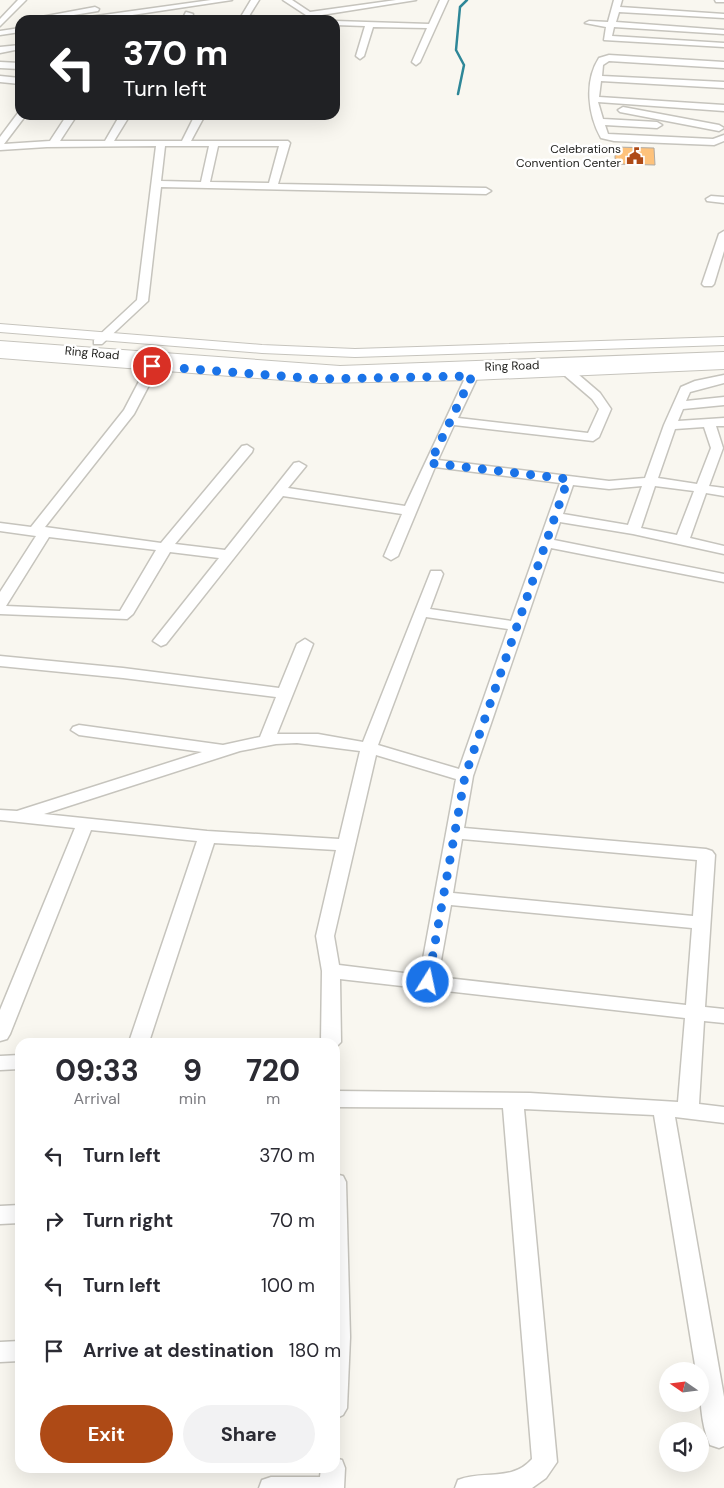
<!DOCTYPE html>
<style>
:root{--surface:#fff;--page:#f2f2f3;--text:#2b2b33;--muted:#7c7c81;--accent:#ae4a16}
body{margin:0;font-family:"DM Sans",sans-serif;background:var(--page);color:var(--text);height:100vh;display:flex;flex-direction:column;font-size:19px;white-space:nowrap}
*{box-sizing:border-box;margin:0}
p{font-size:16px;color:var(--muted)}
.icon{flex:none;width:28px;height:28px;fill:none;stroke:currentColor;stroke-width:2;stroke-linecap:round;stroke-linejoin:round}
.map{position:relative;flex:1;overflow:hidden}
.panel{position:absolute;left:15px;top:1038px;width:325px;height:435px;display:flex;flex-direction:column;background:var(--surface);border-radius:15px;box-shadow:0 5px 20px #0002}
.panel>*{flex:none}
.hud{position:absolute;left:15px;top:15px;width:325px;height:105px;border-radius:15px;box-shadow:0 5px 20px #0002;background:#202124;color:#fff;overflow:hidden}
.needle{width:32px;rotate:284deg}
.fabs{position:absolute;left:659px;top:1362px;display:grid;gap:10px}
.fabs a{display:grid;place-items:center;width:50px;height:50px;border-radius:50%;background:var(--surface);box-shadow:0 5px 20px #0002;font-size:25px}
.pin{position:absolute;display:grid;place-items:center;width:42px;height:42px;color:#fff;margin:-21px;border:2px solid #fff;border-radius:50%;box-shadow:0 1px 5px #0007}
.me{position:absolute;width:55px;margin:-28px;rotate:10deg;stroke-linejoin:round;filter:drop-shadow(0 0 4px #0008)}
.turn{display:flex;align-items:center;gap:18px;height:105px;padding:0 25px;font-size:22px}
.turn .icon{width:65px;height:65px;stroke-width:2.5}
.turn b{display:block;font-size:35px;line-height:42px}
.eta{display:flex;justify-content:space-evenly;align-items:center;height:85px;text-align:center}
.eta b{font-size:30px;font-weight:700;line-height:35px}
.primary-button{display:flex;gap:10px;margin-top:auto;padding:10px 25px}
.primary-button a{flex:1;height:58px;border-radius:30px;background:var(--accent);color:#fff;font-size:20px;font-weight:700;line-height:58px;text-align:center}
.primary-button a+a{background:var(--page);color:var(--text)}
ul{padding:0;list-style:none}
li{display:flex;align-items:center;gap:15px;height:65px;padding:0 25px}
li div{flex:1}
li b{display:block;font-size:19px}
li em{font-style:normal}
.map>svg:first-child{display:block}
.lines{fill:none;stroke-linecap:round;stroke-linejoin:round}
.stream{stroke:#2e8798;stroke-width:2.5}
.building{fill:#fec27b;stroke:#afaaa4}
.minor-casing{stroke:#c6c4bd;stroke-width:3}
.tertiary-casing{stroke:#c6c4bd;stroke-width:2}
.trunk-casing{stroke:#c6c4bd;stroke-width:2}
.minor{fill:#fff;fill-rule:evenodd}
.tertiary{fill:#fff;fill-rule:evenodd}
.trunk{fill:#fff;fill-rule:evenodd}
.route{stroke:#1a73e8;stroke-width:9;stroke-dasharray:0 16.2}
.labels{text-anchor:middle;stroke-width:5;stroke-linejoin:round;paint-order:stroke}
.far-poi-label{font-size:12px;fill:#232320;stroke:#fff;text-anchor:end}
.far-street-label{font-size:12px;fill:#232320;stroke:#fff}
</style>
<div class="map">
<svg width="724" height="1488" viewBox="0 0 724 1488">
<rect width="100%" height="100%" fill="#f9f7f0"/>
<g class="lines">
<path class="stream" d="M 458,94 L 464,65 L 456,50 L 460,7 L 467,0"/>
</g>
<path class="building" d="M 615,147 L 654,148 L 655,165 L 615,164 Z"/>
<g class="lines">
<g class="minor-casing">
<g id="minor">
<path d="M 18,0 L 26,0 L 0,26 L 0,19 Z"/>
<path d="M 211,0 L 232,0 L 99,20 L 78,20 L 82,18 Z"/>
<path d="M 251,0 L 259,0 L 249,16 L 275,18 L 279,20 L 239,20 Z"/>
<path d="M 283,0 L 292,0 L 310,12 L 396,0 L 416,0 L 309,17 Z"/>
<path d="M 440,0 L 448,0 L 420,62 L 416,65 L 412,62 L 427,28 L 373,27 L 364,56 L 360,59 L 356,56 L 365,26 L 335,25 L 335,21 L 429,24 Z"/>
<path d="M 614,0 L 622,0 L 620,7 L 724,14 L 724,18 L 619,12 L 616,22 L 724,30 L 724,34 L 614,27 L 612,36 L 724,43 L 724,47 L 604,40 L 606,27 L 585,23 L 589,21 L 608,22 Z"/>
<path d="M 715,0 L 724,0 L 724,2 L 716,2 Z"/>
<path d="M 95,7 L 99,9 L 98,11 L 43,20 L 25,20 Z"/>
<path d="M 186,12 L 193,14 L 190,20 L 182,20 Z"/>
<path d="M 20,28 L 20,32 L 0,35 L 0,31 Z"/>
<path d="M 20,45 L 20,49 L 0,53 L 0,47 Z"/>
<path d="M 609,55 L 724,62 L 724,68 L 609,61 L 603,65 L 602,76 L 724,82 L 724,88 L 601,81 L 599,97 L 724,105 L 724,111 L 598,102 L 603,119 L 657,122 L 662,125 L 657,128 L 605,125 L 608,134 L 713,139 L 724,135 L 724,141 L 714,145 L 614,141 L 601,138 C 588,115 584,81 599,58 Z"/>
<path d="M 0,62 L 20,63 L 20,69 L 0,68 Z"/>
<path d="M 0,76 L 20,78 L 20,84 L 0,82 Z"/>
<path d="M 623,107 L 719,125 L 724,128 L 719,131 L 620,112 L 618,110 Z"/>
<path d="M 18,113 L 26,115 L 4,144 L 50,141 L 67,115 L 77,115 L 60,141 L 105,141 L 120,115 L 130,115 L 114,141 L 182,141 L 195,115 L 205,115 L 191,141 L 288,141 L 290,143 L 278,184 L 486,188 L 491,191 L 486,194 L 161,187 L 148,301 L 102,344 L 94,344 L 94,340 L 137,300 L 156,146 L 47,147 L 0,150 L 0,137 ZM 165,146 L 209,146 L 201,182 L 161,181 ZM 218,146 L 279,146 L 269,183 L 210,182 Z"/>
<path d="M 711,196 L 724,197 L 724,203 L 707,201 L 706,199 Z"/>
<path d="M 724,231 L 724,251 L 714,284 L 712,286 L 704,286 L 702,284 L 719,234 Z"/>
<path d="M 153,362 L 159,366 L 134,414 L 45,527 L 161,543 L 242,446 L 247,445 L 253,449 L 252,452 L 175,544 L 225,550 L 294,463 L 299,462 L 306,466 L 288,488 L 405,506 L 466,376 L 472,372 L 478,376 L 458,418 L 588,433 L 599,409 L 592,399 L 564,375 L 562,372 L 568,368 L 572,369 L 600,393 L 611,409 L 599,437 L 593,441 L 454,425 L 438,460 L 609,481 L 645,478 L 664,425 L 681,387 L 695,381 L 724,375 L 724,383 L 690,392 L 686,401 L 724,397 L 724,405 L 683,409 L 678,421 L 724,418 L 724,426 L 716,426 L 723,448 L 709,486 L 724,488 L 724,496 L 706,493 L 690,538 L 724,546 L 724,554 L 633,534 L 560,522 L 554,540 L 724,574 L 724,582 L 551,548 L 473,776 L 464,828 L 706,849 L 712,851 L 715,855 L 705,1007 L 724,1009 L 724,1023 L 704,1021 L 699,1104 L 724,1107 L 724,1123 L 675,1117 L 724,1397 L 724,1446 L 719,1448 L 710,1445 C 700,1423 700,1395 700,1371 L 696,1371 L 654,1115 L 524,1109 L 557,1462 L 546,1478 L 532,1488 L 455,1488 L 458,1480 C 484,1470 512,1482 532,1459 L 503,1108 L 335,1107 L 335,1091 L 530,1093 L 678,1102 L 685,1018 L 340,979 L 341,1042 L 335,1048 L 335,1042 L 321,1042 L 322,971 L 316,936 L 336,850 L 214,843 L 149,1042 L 129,1042 L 197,841 L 91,830 L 10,1034 L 7,1039 L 0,1041 L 0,1010 L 75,828 L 0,820 L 0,810 L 17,811 L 202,752 L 79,735 L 71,730 L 73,727 L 79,725 L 223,745 L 260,737 L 276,697 L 123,678 L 0,666 L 0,656 L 123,668 L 279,688 L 297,644 L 305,639 L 313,644 L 277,734 L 318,734 L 363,742 L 431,571 L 441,571 L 443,574 L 430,609 L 511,621 L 560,483 L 435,467 L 398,556 L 391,560 L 384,556 L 402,514 L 283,496 L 166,644 L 161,646 L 153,641 L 219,558 L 170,552 L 133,614 L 127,619 L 0,614 L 0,592 L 36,536 L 0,531 L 0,523 L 31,527 L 124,410 L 147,366 ZM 704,427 L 711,448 L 697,484 L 658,478 L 675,429 ZM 573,485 L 609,489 L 642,486 L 628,525 L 563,514 ZM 655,486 L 694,491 L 677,535 L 641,528 ZM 49,537 L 156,550 L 120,611 L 6,606 ZM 426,617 L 508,629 L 459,769 L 378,745 ZM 297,743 L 360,751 L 339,839 L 207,831 L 44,814 L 240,751 L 276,744 ZM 376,755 L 456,779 L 420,975 L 339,965 L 334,936 ZM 462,839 L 697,860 L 693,916 L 453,893 ZM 451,905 L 692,928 L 686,1005 L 438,977 Z"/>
<path d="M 20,1055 L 20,1069 L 0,1070 L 0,1056 Z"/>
<path d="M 335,1174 L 343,1176 L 346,1182 L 350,1337 L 347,1408 L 343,1415 L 335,1419 Z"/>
<path d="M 20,1205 L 20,1223 L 0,1224 L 0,1206 Z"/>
<path d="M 20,1341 L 20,1361 L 0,1362 L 0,1342 Z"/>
<path d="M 335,1458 L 342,1460 L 345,1468 L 344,1488 L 259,1488 L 262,1480 L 271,1477 L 320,1477 L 321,1468 L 335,1468 Z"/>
</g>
</g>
<g class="tertiary-casing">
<g id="tertiary">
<path d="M 0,324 L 262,345 L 355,349 L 724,337 L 724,345 L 355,357 L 262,353 L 0,332 Z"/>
<path d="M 0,350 L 320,375 L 472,372 L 724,361 L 724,369 L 472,380 L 320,383 L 0,358 Z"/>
</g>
</g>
<g class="trunk-casing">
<path id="trunk" d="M 0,341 L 340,366 L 724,352 L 724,364 L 340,378 L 0,353 Z"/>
</g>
<use href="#minor" class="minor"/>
<use href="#tertiary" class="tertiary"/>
<use href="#trunk" class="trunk"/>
</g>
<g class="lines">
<path class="route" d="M 152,366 L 320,379 L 472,376 L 430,463 L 568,479 L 465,776 L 428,982"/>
</g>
<defs>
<g id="civic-bare" transform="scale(1.35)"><path d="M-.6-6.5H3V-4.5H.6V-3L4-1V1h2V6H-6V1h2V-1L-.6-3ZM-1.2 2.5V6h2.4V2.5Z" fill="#ae4a16" stroke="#fff" stroke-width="2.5" paint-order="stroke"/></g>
</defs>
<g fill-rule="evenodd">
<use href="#civic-bare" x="635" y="156"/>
</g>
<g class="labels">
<g class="far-poi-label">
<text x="621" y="153">Celebrations<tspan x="621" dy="14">Convention Center</tspan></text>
</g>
<g class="far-street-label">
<text transform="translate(92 353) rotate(5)" y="4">Ring Road</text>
<text transform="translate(512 366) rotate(-2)" y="4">Ring Road</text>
</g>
</g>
</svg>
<div class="fabs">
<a><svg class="needle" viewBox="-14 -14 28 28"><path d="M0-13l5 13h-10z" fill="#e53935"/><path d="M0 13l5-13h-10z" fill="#7c7c81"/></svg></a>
<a><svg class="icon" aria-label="sound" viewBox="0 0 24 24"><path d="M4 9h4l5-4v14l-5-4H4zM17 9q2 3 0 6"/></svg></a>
</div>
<div class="pin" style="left:152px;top:366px;background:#d93025"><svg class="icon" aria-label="arrive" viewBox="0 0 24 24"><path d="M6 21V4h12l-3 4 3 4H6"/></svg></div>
<svg class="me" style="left:428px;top:982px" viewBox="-20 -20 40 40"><circle r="17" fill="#1a73e8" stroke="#fff" stroke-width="3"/><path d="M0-11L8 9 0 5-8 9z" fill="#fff"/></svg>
<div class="hud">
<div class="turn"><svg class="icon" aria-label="left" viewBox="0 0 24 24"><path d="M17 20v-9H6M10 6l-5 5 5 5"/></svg><div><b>370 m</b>Turn left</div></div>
</div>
<section class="panel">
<div class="eta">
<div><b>09:33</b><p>Arrival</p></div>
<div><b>9</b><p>min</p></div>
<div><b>720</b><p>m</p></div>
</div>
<ul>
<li><svg class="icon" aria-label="left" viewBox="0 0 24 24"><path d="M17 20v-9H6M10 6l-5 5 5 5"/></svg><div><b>Turn left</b></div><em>370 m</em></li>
<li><svg class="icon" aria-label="right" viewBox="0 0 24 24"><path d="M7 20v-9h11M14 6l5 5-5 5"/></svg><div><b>Turn right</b></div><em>70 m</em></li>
<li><svg class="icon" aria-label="left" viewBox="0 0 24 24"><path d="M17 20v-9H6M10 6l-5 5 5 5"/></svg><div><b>Turn left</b></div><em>100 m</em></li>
<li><svg class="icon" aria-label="arrive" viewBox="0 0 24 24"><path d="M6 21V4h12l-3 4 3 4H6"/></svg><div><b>Arrive at destination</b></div><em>180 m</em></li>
</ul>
<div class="primary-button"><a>Exit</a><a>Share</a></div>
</section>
</div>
